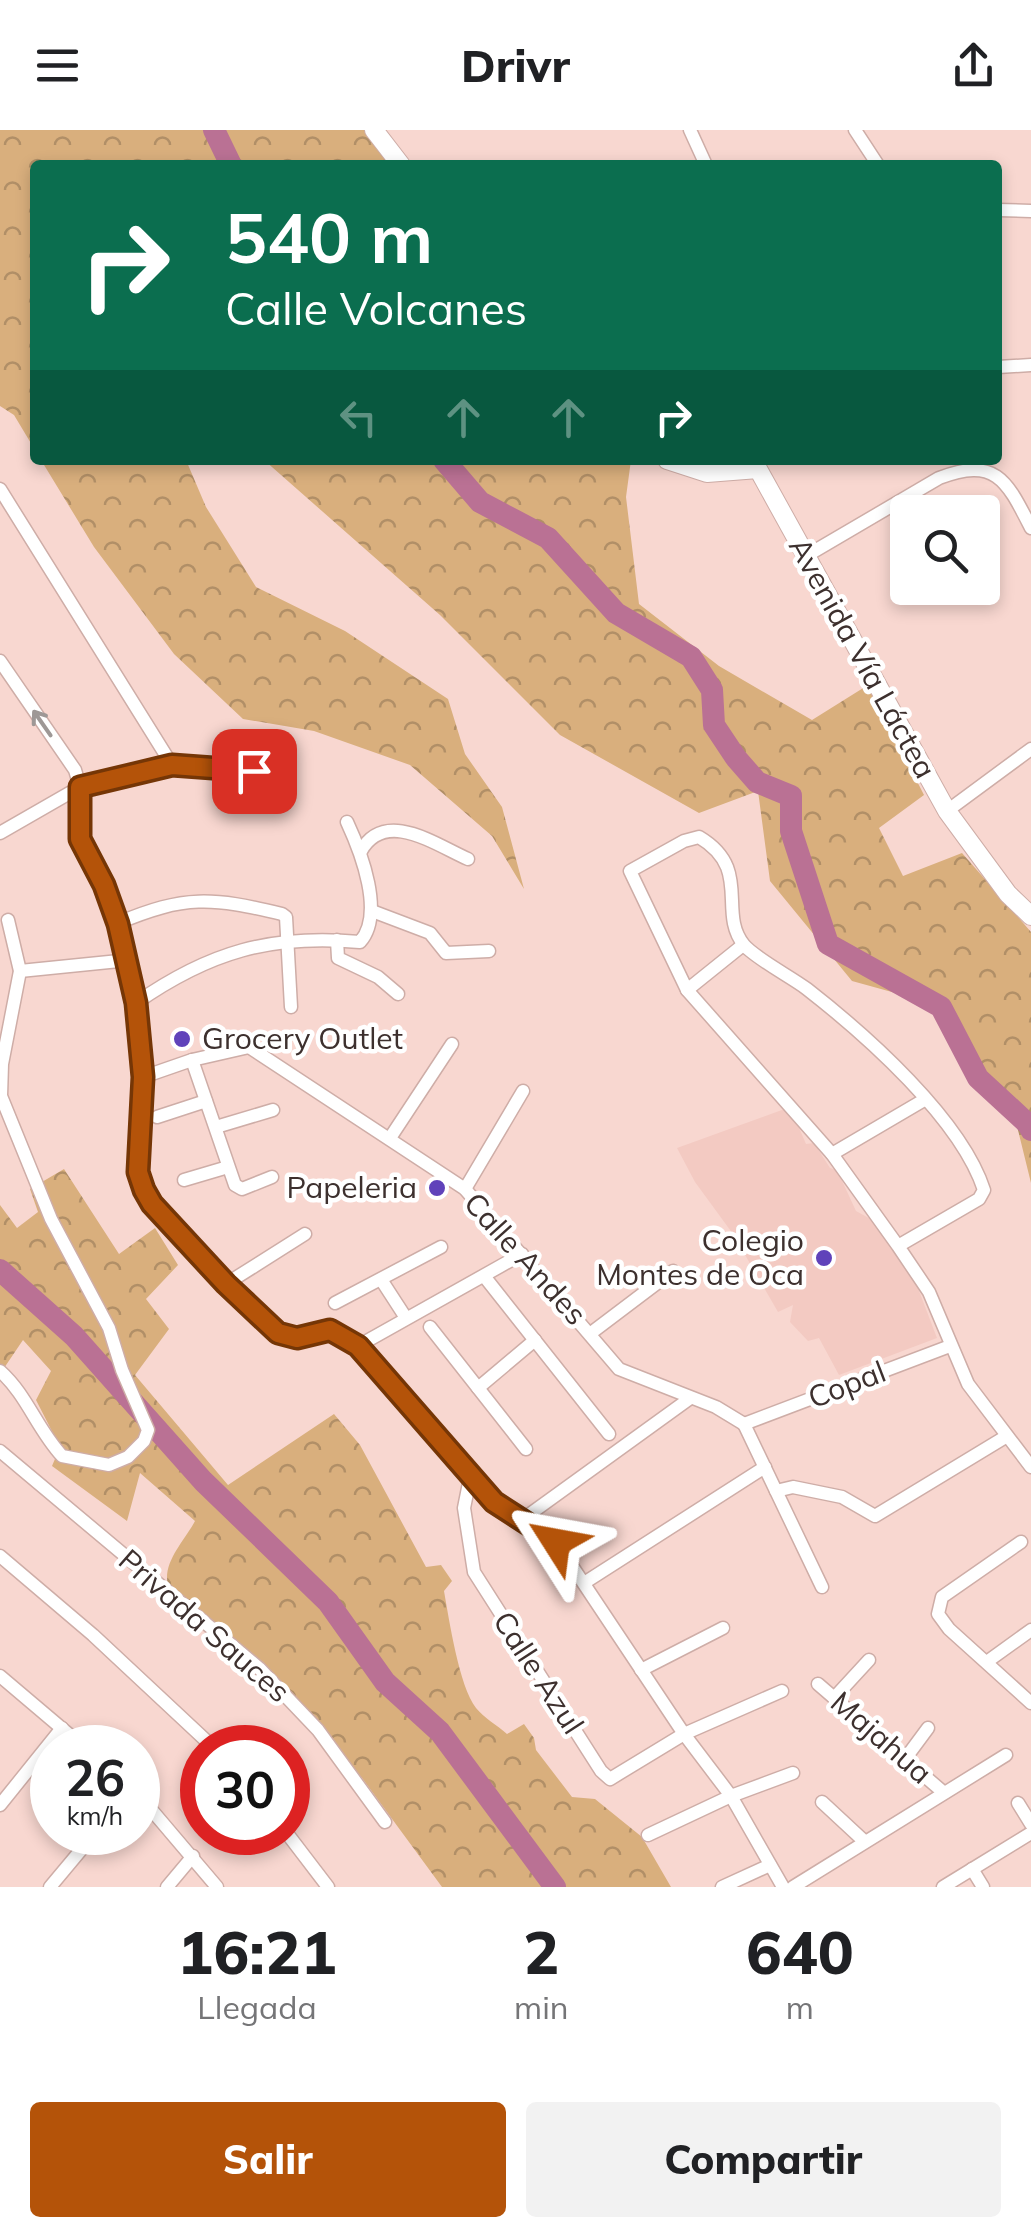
<!DOCTYPE html>
<html lang="es">
<meta charset="utf-8">
<style>
:root{--surface:#fff;--page:#f2f2f2;--text:#202124;--muted:#757577;--accent:#b45309}
body{margin:0;font-family:Mulish,sans-serif;background:var(--page);color:var(--text);height:100vh;display:flex;flex-direction:column;font-size:38px;white-space:nowrap}
*{box-sizing:border-box;margin:0}
p{font-size:32px;color:var(--muted)}
.icon{flex:none;width:55px;height:55px;fill:none;stroke:currentColor;stroke-width:2;stroke-linecap:round;stroke-linejoin:round}
.map{position:relative;height:1757px;overflow:hidden}
.details{display:flex;flex-direction:column;background:var(--surface);flex:1}
.details>*{flex:none}
.top-card{position:absolute;left:30px;top:30px;width:972px;height:305px;border-radius:10px;box-shadow:0 5px 15px #0003;background:#0b6e4f;color:#fff;overflow:hidden}
.buttons{position:absolute;left:890px;top:365px;display:grid;gap:20px}
.buttons a{display:grid;place-items:center;width:110px;height:110px;border-radius:10px;background:var(--surface);box-shadow:0 5px 15px #0003;font-size:50px}
.speed{position:absolute;left:30px;top:1595px;display:flex;gap:20px;font-size:50px;font-weight:700;text-align:center}
.speed>*{display:grid;place-content:center;width:130px;height:130px;border-radius:50%;background:var(--surface);box-shadow:0 5px 15px #0003;line-height:1}
.speed small{font-size:25px;font-weight:400}
.speed .limit{border:15px solid #d22;background:#fff;color:#111}
.pin{position:absolute;display:grid;place-items:center;width:85px;height:85px;color:#fff;margin:-42px;border-radius:20px;box-shadow:0 5px 15px #0006}
.me{position:absolute;width:110px;margin:-55px;rotate:304deg;stroke-linejoin:round;filter:drop-shadow(0 0 8px #0008)}
.turn{display:flex;align-items:center;gap:35px;height:210px;padding:0 30px;font-size:45px}
.turn .icon{width:130px;height:130px;stroke-width:2.5}
.turn b{display:block;font-size:70px;line-height:85px}
.lanes{display:flex;align-items:center;height:95px;padding:0 30px;background:#0003;justify-content:center;gap:50px;direction:ltr}
.lanes .off{opacity:.35}
.eta{display:flex;justify-content:space-evenly;align-items:center;height:170px;text-align:center}
.eta b{font-size:60px;font-weight:800;line-height:70px}
.button{display:flex;gap:20px;margin-top:auto;padding:20px 30px}
.button a{flex:1;height:115px;border-radius:10px;background:var(--accent);color:#fff;font-size:40px;font-weight:800;line-height:115px;text-align:center}
.button a+a{background:var(--page);color:var(--text)}
header{display:flex;justify-content:space-between;align-items:center;height:130px;padding:0 30px;background:var(--surface);font-size:45px;font-weight:800}
.map>svg:first-child{display:block}
.built{fill:#f3cac2}
.forest{fill:url(#forest-crowns)}
.lines{fill:none;stroke-linecap:round;stroke-linejoin:round}
.river{stroke:#ba7194;stroke-width:22}
.street-casing{stroke:#ceada7;stroke-width:15}
.secondary-casing{stroke:#ceada7;stroke-width:20}
.street{stroke:#fff;stroke-width:12}
.secondary{stroke:#fff;stroke-width:18}
.oneway{stroke:#9e9896}
.route-casing{stroke:#753606;stroke-width:25}
.route{stroke:#b45309;stroke-width:18}
.poi-dot{fill:#6042ba;stroke:#fff;stroke-width:4}
.labels{text-anchor:middle;stroke-width:9;stroke-linejoin:round;paint-order:stroke}
.street-label{font-size:30px;fill:#3d302e;stroke:#fff}
.poi-label{font-size:30px;fill:#3d302e;stroke:#fff;text-anchor:end}
</style>
<header><svg class="icon" aria-label="menu" viewBox="0 0 24 24"><path d="M4 6h16M4 12h16M4 18h16"/></svg>Drivr<svg class="icon" aria-label="share" viewBox="0 0 24 24"><path d="M12 15V3M7 8l5-5 5 5M5 13v7h14v-7"/></svg></header>
<div class="map">
<svg width="1031" height="1757" viewBox="0 0 1031 1757">
<defs>
<pattern id="forest-crowns" width="20" height="18" patternUnits="userSpaceOnUse" patternTransform="scale(2.5)"><rect width="20" height="18" fill="#d9af7d"/><path d="M2 6a3 3 0 1 1 6 0M12 15a3 3 0 1 1 6 0" fill="none" stroke="#b18f67"/></pattern>
</defs>
<rect width="100%" height="100%" fill="#f8d7d0"/>
<path class="built" d="M 790,977 L 806,1014 L 814,1013 L 830,1038 L 837,1040 L 856,1081 L 876,1092 L 916,1153 L 937,1208 L 839,1245 L 819,1208 L 808,1211 L 790,1192 L 793,1175 L 778,1182 L 733,1104 L 695,1052 L 677,1018 Z"/>
<g class="forest">
<path d="M 0,0 L 365,0 L 392,35 L 35,35 L 35,320 L 14,285 L 0,276 Z"/>
<path d="M 41,330 L 186,330 L 206,377 L 256,457 L 345,501 L 448,569 L 465,624 L 502,677 L 524,759 L 492,706 L 410,635 L 314,601 L 243,589 L 174,524 L 94,417 Z"/>
<path d="M 264,330 L 631,330 L 626,367 L 639,474 L 719,536 L 812,590 L 868,555 L 924,665 L 879,698 L 903,746 L 962,723 L 1031,802 L 1031,1053 L 1016,992 L 962,938 L 928,872 L 852,851 L 770,751 L 758,661 L 699,683 L 560,605 L 440,485 Z"/>
<path d="M 64,1039 L 119,1124 L 155,1098 L 178,1135 L 146,1169 L 169,1199 L 135,1245 L 228,1355 L 334,1284 L 360,1315 L 426,1437 L 441,1435 L 452,1451 L 444,1461 C 449,1489 459,1556 476,1578 C 484,1588 497,1595 507,1604 L 524,1594 L 534,1608 L 536,1620 L 572,1667 L 595,1669 L 642,1707 L 671,1757 L 442,1757 L 362,1648 L 297,1576 L 169,1459 C 160,1434 184,1412 195,1391 L 140,1343 L 127,1391 L 52,1336 L 60,1317 L 36,1270 L 51,1241 L 23,1210 L 0,1244 L 0,1075 L 17,1098 L 38,1082 L 30,1059 Z"/>
</g>
<g class="lines">
<g class="river">
<path d="M 214,0 L 231,35"/>
<path d="M 444,330 L 480,372 L 548,408 L 616,483 L 691,527 L 712,560 L 714,595 L 736,628 L 757,652 L 791,666 L 791,701 L 828,814 L 941,877 L 978,948 L 1029,995 L 1031,1000"/>
<path d="M 0,1140 L 74,1206 L 203,1351 L 328,1472 L 385,1552 L 440,1602 L 555,1757"/>
</g>
<g class="street-casing">
<g id="street">
<path d="M 690,0 L 706,35"/>
<path d="M 855,0 L 878,35"/>
<path d="M 998,80 L 1031,81"/>
<path d="M 998,237 L 1031,235"/>
<path d="M 0,359 L 172,635"/>
<path d="M 806,426 L 939,348 C 996,326 1007,351 1031,398"/>
<path d="M 0,531 L 75,640 L 80,657 L 80,709 L 104,755 L 118,793 L 136,873 L 143,947 L 138,1043 L 147,1067 L 226,1154 L 278,1203 L 297,1209 L 330,1200 L 358,1216 L 494,1372 L 556,1412 L 684,1604 L 731,1666 L 783,1757"/>
<path d="M 947,681 L 1031,619"/>
<path d="M 0,703 L 80,657 L 172,635 L 254,641"/>
<path d="M 361,721 C 385,678 436,715 468,729"/>
<path d="M 372,781 L 430,803 L 446,823 L 489,821"/>
<path d="M 118,793 C 185,765 211,767 282,784 L 286,787 L 291,877"/>
<path d="M 337,810 L 338,828 L 378,847 L 398,864"/>
<path d="M 20,841 L 129,830"/>
<path d="M 687,860 L 743,815"/>
<path d="M 136,873 C 209,822 271,804 360,812 C 385,784 361,722 347,692"/>
<path d="M 192,930 L 235,1055 L 242,1059 L 272,1047"/>
<path d="M 143,947 L 192,930 L 249,917 L 465,1059 L 619,1239 L 716,1277 L 744,1294"/>
<path d="M 157,987 L 206,971"/>
<path d="M 216,997 L 273,980"/>
<path d="M 390,1008 L 452,914"/>
<path d="M 832,1024 L 924,970"/>
<path d="M 184,1050 L 228,1037"/>
<path d="M 465,1059 L 523,961"/>
<path d="M 898,1116 L 979,1069 L 984,1060 C 961,989 866,905 807,859 C 791,847 755,828 744,815 C 717,782 753,739 699,707 L 684,711 L 630,741 L 687,860 L 832,1024 L 898,1116 L 929,1162 L 968,1254 L 1031,1337"/>
<path d="M 484,1146 L 609,1304"/>
<path d="M 382,1151 L 406,1188"/>
<path d="M 226,1154 L 305,1104"/>
<path d="M 335,1173 L 441,1117"/>
<path d="M 430,1197 L 526,1319"/>
<path d="M 591,1203 L 673,1141"/>
<path d="M 358,1216 L 522,1124"/>
<path d="M 0,1241 C 27,1265 37,1299 62,1326 L 109,1335 L 128,1327 L 144,1311 L 148,1300 L 122,1240 L 109,1198 L 51,1089 L 1,966 L 2,934 L 20,841 L 8,790"/>
<path d="M 478,1258 L 535,1210"/>
<path d="M 744,1294 L 950,1216"/>
<path d="M 744,1294 L 822,1457"/>
<path d="M 0,1321 L 259,1538 L 318,1600 L 385,1692"/>
<path d="M 470,1348 L 464,1378 L 474,1442 L 601,1641 L 610,1649 L 684,1604 L 782,1561"/>
<path d="M 776,1361 L 793,1357 L 842,1367 L 875,1386 L 1007,1306"/>
<path d="M 523,1389 L 689,1269"/>
<path d="M 1021,1412 L 942,1467 L 938,1484 L 949,1499 L 1031,1573"/>
<path d="M 0,1426 L 93,1505 L 214,1618"/>
<path d="M 584,1453 L 765,1337"/>
<path d="M 988,1531 L 1031,1500"/>
<path d="M 641,1540 L 723,1498"/>
<path d="M 0,1546 L 85,1618"/>
<path d="M 818,1554 L 943,1662"/>
<path d="M 834,1568 L 869,1530"/>
<path d="M 905,1629 L 928,1598"/>
<path d="M 138,1664 L 217,1757"/>
<path d="M 822,1672 L 864,1711"/>
<path d="M 1018,1673 L 1031,1694"/>
<path d="M 0,1675 L 62,1598"/>
<path d="M 286,1702 L 328,1757"/>
<path d="M 648,1705 L 731,1666 L 793,1643"/>
<path d="M 972,1739 L 983,1757"/>
<path d="M 50,1757 L 96,1702"/>
<path d="M 167,1757 L 193,1726"/>
<path d="M 722,1757 L 770,1735"/>
<path d="M 793,1757 L 1006,1625"/>
<path d="M 943,1757 L 1031,1703"/>
</g>
</g>
<g class="secondary-casing">
<g id="secondary">
<path d="M 374,0 L 401,35"/>
<path d="M 667,330 L 707,343 L 758,339 L 947,681 L 1008,764 L 1031,786"/>
</g>
</g>
<use href="#street" class="street"/>
<use href="#secondary" class="secondary"/>
</g>
<defs><path id="oneway-shaft" d="M-6 0H5M1.5-3L5.5 0L1.5 3" fill="none" stroke-width="1.6" stroke-linecap="round" stroke-linejoin="round" transform="scale(2.5)"/></defs>
<use class="oneway" href="#oneway-shaft" transform="translate(42 593) rotate(-125)"/>
<g class="lines">
<g class="route-casing">
<path id="route" d="M 254,641 L 172,635 L 80,657 L 80,709 L 104,755 L 118,794 L 136,873 L 143,947 L 138,1042 L 144,1060 L 152,1074 L 226,1154 L 278,1203 L 297,1208 L 330,1200 L 358,1216 L 494,1372 L 556,1412"/>
</g>
<use href="#route" class="route"/>
</g>
<g class="poi-dot">
<circle cx="182" cy="909" r="10"/>
<circle cx="437" cy="1058" r="10"/>
<circle cx="824" cy="1128" r="10"/>
</g>
<g class="labels">
<g class="street-label">
<text transform="translate(862 528) rotate(61)" y="10">Avenida Vía Láctea</text>
<text transform="translate(525 1129) rotate(48)" y="10">Calle Andes</text>
<text transform="translate(847 1255) rotate(-21)" y="10">Copal</text>
<text transform="translate(204 1496) rotate(41)" y="10">Privada Sauces</text>
<text transform="translate(538 1543) rotate(57)" y="10">Calle Azul</text>
<text transform="translate(881 1608) rotate(41)" y="10">Majahua</text>
</g>
<g class="poi-label">
<text x="202" y="919" text-anchor="start">Grocery Outlet</text>
<text x="417" y="1068">Papeleria</text>
<text x="804" y="1121">Colegio<tspan x="804" dy="34">Montes de Oca</tspan></text>
</g>
</g>
</svg>
<div class="buttons">
<a><svg class="icon" aria-label="search" viewBox="0 0 24 24"><circle cx="10" cy="10" r="6"/><path d="M15 15l6 6"/></svg></a>
</div>
<div class="speed"><div>26<small>km/h</small></div><div class="limit">30</div></div>
<div class="pin" style="left:254px;top:641px;background:#d93025"><svg class="icon" aria-label="arrive" viewBox="0 0 24 24"><path d="M6 21V4h12l-3 4 3 4H6"/></svg></div>
<svg class="me" style="left:556px;top:1412px" viewBox="-20 -20 40 40"><path d="M0-17L14 15 0 8-14 15z" fill="#b45309" stroke="#fff" stroke-width="4"/></svg>
<div class="top-card">
<div class="turn"><svg class="icon" aria-label="right" viewBox="0 0 24 24"><path d="M7 20v-9h11M14 6l5 5-5 5"/></svg><div><b>540 m</b>Calle Volcanes</div></div>
<div class="lanes"><svg class="icon off" aria-label="left" viewBox="0 0 24 24"><path d="M17 20v-9H6M10 6l-5 5 5 5"/></svg><svg class="icon off" aria-label="ahead" viewBox="0 0 24 24"><path d="M12 20V5M6 11l6-6 6 6"/></svg><svg class="icon off" aria-label="ahead" viewBox="0 0 24 24"><path d="M12 20V5M6 11l6-6 6 6"/></svg><svg class="icon" aria-label="right" viewBox="0 0 24 24"><path d="M7 20v-9h11M14 6l5 5-5 5"/></svg></div>
</div>
</div>
<section class="details">
<div class="eta">
<div><b>16:21</b><p>Llegada</p></div>
<div><b>2</b><p>min</p></div>
<div><b>640</b><p>m</p></div>
</div>
<div class="button"><a>Salir</a><a>Compartir</a></div>
</section>
